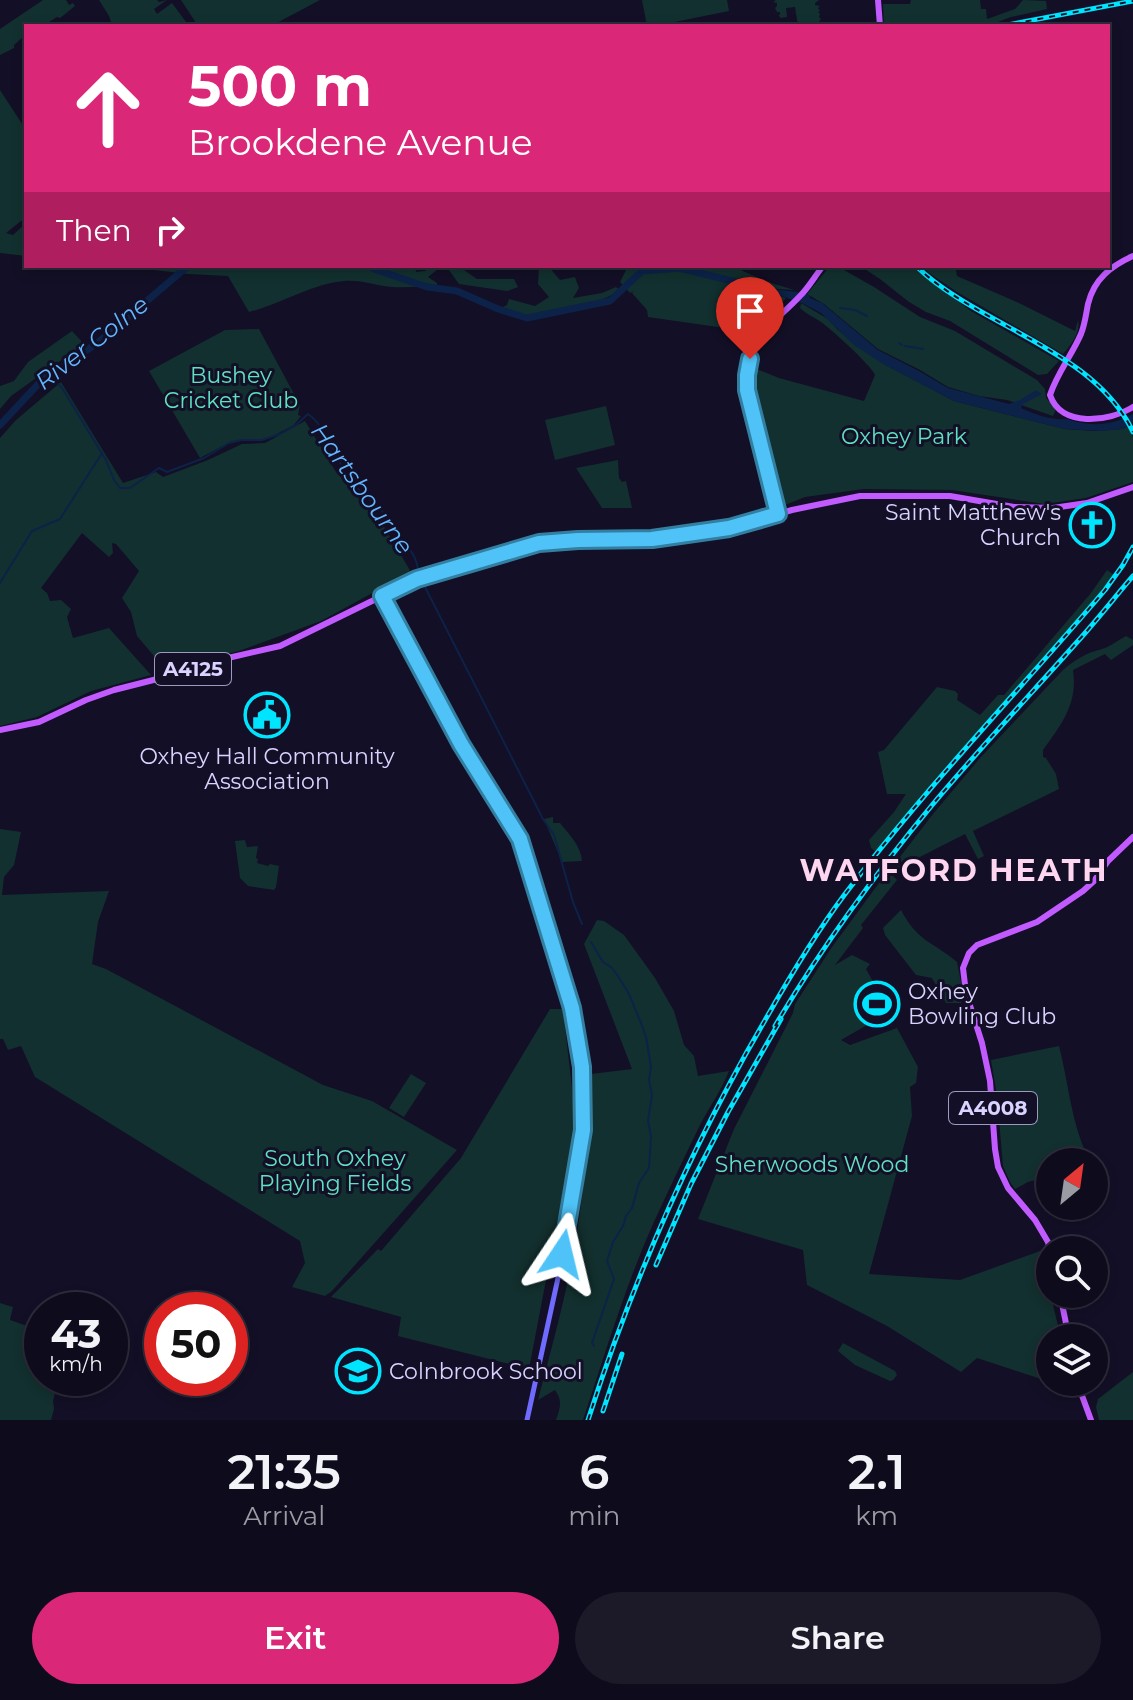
<!DOCTYPE html>
<style>
:root{--surface:#0e0b1c;--page:#1c1929;--text:#f1f3f6;--muted:#9b9ba3;--line:#2e2b3b;--accent:#db2777}
body{margin:0;font-family:Montserrat,sans-serif;background:var(--page);color:var(--text);height:100vh;display:flex;flex-direction:column;font-size:30px;white-space:nowrap}
*{box-sizing:border-box;margin:0}
p{font-size:26px;color:var(--muted)}
.icon{flex:none;width:44px;height:44px;fill:none;stroke:currentColor;stroke-width:2;stroke-linecap:round;stroke-linejoin:round}
.map{position:relative;height:1420px;overflow:hidden}
.drawer{display:flex;flex-direction:column;background:var(--surface);flex:1}
.drawer>*{flex:none}
.banner{position:absolute;left:24px;top:24px;width:1086px;height:244px;border-radius:0px;box-shadow:0 4px 12px #0003,0 0 0 2px var(--line);background:#db2777;color:#fff;overflow:hidden}
.needle{width:52px;rotate:29deg}
.controls{position:absolute;left:1036px;top:1148px;display:grid;gap:16px}
.controls a{display:grid;place-items:center;width:72px;height:72px;border-radius:50%;background:var(--surface);box-shadow:0 4px 12px #0003,0 0 0 2px var(--line);font-size:40px}
.speed{position:absolute;left:24px;top:1292px;display:flex;gap:16px;font-size:40px;font-weight:700;text-align:center}
.speed>*{display:grid;place-content:center;width:104px;height:104px;border-radius:50%;background:var(--surface);box-shadow:0 4px 12px #0003,0 0 0 2px var(--line);line-height:1}
.speed small{font-size:20px;font-weight:400}
.speed .limit{border:12px solid #d22;background:#fff;color:#111}
.pin{position:absolute;display:grid;place-items:center;width:68px;height:68px;color:#fff;margin:-82px -34px;border-radius:50% 50% 50% 0;rotate:-45deg;box-shadow:0 0 8px #0007}
.pin .icon{rotate:45deg}
.me{position:absolute;width:88px;margin:-44px;rotate:10deg;stroke-linejoin:round;filter:drop-shadow(0 0 6px #0008)}
.turn{display:flex;align-items:center;gap:28px;height:168px;padding:0 32px;font-size:36px}
.turn .icon{width:104px;height:104px;stroke-width:2.5}
.turn b{display:block;font-size:56px;line-height:68px}
.then{display:flex;align-items:center;height:76px;padding:0 32px;background:#0003;gap:16px;font-size:30px}
.eta{display:flex;justify-content:space-evenly;align-items:center;height:136px;text-align:center}
.eta b{font-size:48px;font-weight:600;line-height:56px}
.button{display:flex;gap:16px;margin-top:auto;padding:16px 32px}
.button a{flex:1;height:92px;border-radius:48px;background:var(--accent);color:#fff;font-size:32px;font-weight:600;line-height:92px;text-align:center}
.button a+a{background:var(--page);color:var(--text)}
.map>svg:first-child{display:block}
.green{fill:#12302f}
.water{fill:#0c2248}
.lines{fill:none;stroke-linecap:round;stroke-linejoin:round}
.stream{stroke:#0c2248;stroke-width:2}
.river{stroke:#0c2248;stroke-width:7}
.secondary{stroke:#6f6bff;stroke-width:5}
.primary{stroke:#c25bff;stroke-width:6}
.rail-casing{stroke:#00e5ff;stroke-width:5}
.rail{stroke:#130f26;stroke-width:2;stroke-dasharray:6;stroke-linecap:butt}
.route-casing{stroke:#337fa1;stroke-width:20}
.route{stroke:#4fc3f7;stroke-width:14}
.labels{text-anchor:middle;stroke-width:6;stroke-linejoin:round;paint-order:stroke}
.shield{fill:#130f26;stroke:#9e99be;stroke-width:2}
.shield-label{font-size:20px;font-weight:bold;fill:#d9d4ff}
.park-label{font-size:22px;fill:#5fe0c0;stroke:#130f26}
.poi-label{font-size:22px;fill:#d9d4ff;stroke:#130f26;text-anchor:start}
.water-label{font-size:24px;font-style:italic;fill:#62b6ff;stroke:#130f26}
.district-label{font-size:30px;font-weight:bold;letter-spacing:2px;fill:#ffd6f0;stroke:#130f26}
</style>
<div class="map">
<svg width="1133" height="1420" viewBox="0 0 1133 1420">
<rect width="100%" height="100%" fill="#130f26"/>
<g class="green">
<path d="M 43,0 L 66,0 L 69,5 L 73,3 L 75,6 L 60,18 L 57,17 L 43,26 L 26,26 L 24,38 L 22,38 L 14,45 L 14,48 L 0,55 L 0,29 Z"/>
<path d="M 99,0 L 157,0 L 159,2 L 167,0 L 154,9 L 157,14 L 172,3 L 189,26 L 110,26 L 112,25 L 109,16 Z"/>
<path d="M 181,0 L 320,0 L 271,26 L 198,26 Z"/>
<path d="M 642,0 L 727,0 L 729,11 L 655,26 L 647,26 Z"/>
<path d="M 776,0 L 819,0 L 815,3 L 815,5 L 820,6 L 818,8 L 820,11 L 818,12 L 820,14 L 819,17 L 821,19 L 819,22 L 821,22 L 818,23 L 818,26 L 798,26 L 795,7 L 786,8 L 787,17 L 781,18 L 778,15 L 780,15 L 780,12 L 777,12 L 775,8 L 777,6 L 777,3 L 773,2 Z"/>
<path d="M 911,0 L 980,0 L 981,9 L 986,9 L 987,19 L 1015,9 L 1023,0 L 1046,1 L 1047,9 L 1011,17 L 987,26 L 884,26 L 883,4 L 910,4 Z"/>
<path d="M 0,90 L 26,130 L 26,217 L 6,233 L 13,235 L 26,223 L 26,256 L 0,253 Z"/>
<path d="M 120,266 L 415,266 L 416,272 L 425,271 L 432,266 L 455,266 L 464,270 L 477,279 L 514,279 L 518,287 L 507,291 L 459,284 L 446,266 L 438,269 L 428,277 L 437,283 L 437,285 C 422,286 407,288 393,287 C 377,286 359,279 344,281 C 311,284 281,304 249,312 L 228,276 L 188,274 Z"/>
<path d="M 539,266 L 548,266 L 560,280 L 575,277 L 579,288 L 573,298 L 602,293 L 616,287 L 620,290 C 602,304 550,315 526,315 C 517,315 509,312 501,308 L 507,305 L 509,299 L 535,306 L 549,297 L 538,284 Z"/>
<path d="M 628,266 L 732,266 L 765,281 L 794,290 L 760,288 L 786,298 L 749,338 L 739,336 L 732,329 L 648,317 L 647,310 L 632,293 L 634,291 L 630,293 L 620,282 Z"/>
<path d="M 830,266 L 837,266 L 874,287 L 920,317 L 955,331 L 1037,380 L 1045,389 L 1046,398 L 1056,409 L 1053,416 L 1007,400 L 979,396 L 948,387 L 920,370 L 878,349 L 824,304 L 807,294 Z"/>
<path d="M 860,266 L 911,266 L 971,311 L 1059,361 L 1047,374 L 1038,375 L 950,321 L 926,312 L 909,302 L 880,279 Z"/>
<path d="M 922,266 L 950,266 L 956,270 L 957,276 L 1019,303 L 1075,331 L 1078,320 C 1081,332 1071,345 1063,354 L 957,292 L 929,273 Z"/>
<path d="M 801,303 L 828,319 L 838,330 L 882,363 L 954,401 L 1065,429 L 1096,431 L 1122,429 L 1128,426 L 1133,437 L 1133,482 L 1086,498 L 1044,504 L 952,490 L 864,489 L 805,497 L 785,505 L 781,501 L 748,383 L 752,367 L 779,378 L 864,401 L 875,375 C 871,365 832,330 821,322 C 814,317 806,314 800,308 Z"/>
<path d="M 259,329 L 300,405 L 298,415 L 301,416 L 294,425 L 273,436 L 263,439 L 230,442 L 200,458 L 149,371 L 225,330 Z"/>
<path d="M 72,331 L 84,344 L 11,396 L 0,409 L 0,386 L 14,381 L 28,362 Z"/>
<path d="M 61,382 L 123,483 L 156,472 L 163,477 L 208,460 L 242,444 L 265,443 L 305,421 L 336,472 L 377,515 L 411,572 L 321,621 L 239,651 L 165,669 L 137,636 L 131,612 L 122,598 L 139,571 L 116,544 L 112,543 L 113,553 L 109,557 L 82,533 L 41,588 L 47,593 L 50,601 L 61,600 L 71,609 L 67,617 L 73,638 L 109,628 L 151,675 L 91,691 L 37,717 L 0,726 L 0,438 L 16,420 Z"/>
<path d="M 606,406 L 615,445 L 555,460 L 545,420 Z"/>
<path d="M 618,460 L 619,478 L 622,482 L 626,481 L 632,508 L 602,508 L 576,468 Z"/>
<path d="M 1107,570 L 1114,575 L 1102,591 L 935,779 L 876,852 L 871,848 L 869,840 L 894,812 L 906,794 L 887,794 L 878,752 L 884,750 L 937,687 L 955,691 L 958,694 L 957,700 L 980,715 L 998,695 L 1004,695 L 1091,593 Z"/>
<path d="M 1126,636 L 1133,640 L 1133,645 L 1111,660 L 1105,654 L 1073,670 C 1078,703 1062,724 1043,750 L 1043,757 L 1046,758 L 1056,774 L 1059,789 L 973,831 L 984,856 L 978,859 L 965,834 L 912,861 L 905,875 L 893,866 L 933,814 L 980,758 L 1062,671 C 1074,660 1086,653 1102,649 C 1110,647 1118,640 1126,636 Z"/>
<path d="M 553,817 L 553,823 L 560,823 C 569,834 581,846 582,861 L 562,862 L 544,819 Z"/>
<path d="M 0,829 L 21,832 L 14,865 L 4,877 L 2,895 L 109,891 L 98,922 L 92,964 L 106,969 L 323,1085 L 372,1101 L 457,1150 L 332,1291 L 325,1296 L 292,1287 L 305,1263 L 300,1241 L 35,1077 L 21,1046 L 8,1050 L 3,1039 L 0,1039 Z"/>
<path d="M 245,840 L 247,847 L 258,846 L 256,858 L 258,859 L 257,863 L 268,866 L 270,864 L 279,866 L 276,887 L 274,890 L 248,886 L 240,878 L 235,841 Z"/>
<path d="M 887,872 L 893,876 L 897,880 L 861,925 L 863,928 L 835,965 L 852,955 L 870,964 L 866,969 L 876,987 L 857,996 L 869,1024 L 841,1040 L 850,1045 L 897,1028 L 918,1067 L 916,1083 L 910,1087 L 912,1116 L 869,1274 L 960,1280 L 1040,1251 L 1061,1338 L 1050,1338 L 1050,1382 L 1072,1382 L 1074,1390 L 977,1358 L 961,1372 L 887,1326 L 807,1285 L 803,1250 L 698,1219 L 734,1129 L 793,1013 L 795,1004 L 832,947 Z"/>
<path d="M 901,910 C 918,942 932,941 957,962 L 964,998 L 961,1003 L 946,1003 L 932,978 L 916,975 L 885,935 L 883,928 Z"/>
<path d="M 597,920 L 604,921 L 624,935 L 655,978 L 674,1011 L 684,1045 L 694,1056 L 698,1076 L 729,1071 C 721,1091 710,1106 700,1125 C 684,1158 668,1191 653,1224 C 625,1287 605,1354 583,1420 L 556,1420 C 560,1408 563,1401 555,1390 L 538,1400 C 552,1346 567,1293 576,1238 C 585,1184 590,1129 591,1074 L 632,1069 L 584,944 Z"/>
<path d="M 550,1009 L 563,1009 L 576,1123 L 529,1369 L 398,1336 L 401,1317 L 331,1297 L 378,1249 L 381,1251 L 461,1158 Z"/>
<path d="M 1059,1046 C 1069,1084 1071,1125 1090,1161 L 1050,1162 L 1050,1176 L 1028,1182 L 1015,1189 L 1010,1182 L 1003,1166 L 997,1096 L 991,1060 Z"/>
<path d="M 411,1074 L 426,1083 L 404,1117 L 389,1108 Z"/>
<path d="M 0,1303 L 13,1307 L 10,1320 L 33,1328 L 42,1334 L 42,1378 L 59,1378 L 53,1401 L 54,1409 L 51,1420 L 0,1420 Z"/>
<path d="M 843,1343 L 895,1371 L 897,1375 L 893,1380 L 890,1381 L 855,1365 L 838,1351 Z"/>
<path d="M 1133,1372 L 1133,1420 L 1099,1420 L 1096,1407 L 1098,1399 Z"/>
</g>
<path class="water" d="M 755,287 L 797,292 L 809,295 L 810,298 L 822,303 L 878,350 L 919,371 L 948,388 L 1009,404 L 1020,400 L 1036,390 L 1042,394 L 1023,404 L 1021,408 C 1034,414 1053,421 1067,419 C 1090,427 1111,426 1133,414 L 1133,422 L 1122,429 L 1103,431 L 1065,429 L 954,401 L 883,364 L 854,345 L 821,313 L 802,303 Z"/>
<g class="lines">
<g class="stream">
<path d="M 659,266 L 663,269"/>
<path d="M 840,308 L 855,310 L 867,316"/>
<path d="M 899,343 L 902,345"/>
<path d="M 905,346 L 923,349"/>
<path d="M 49,375 L 62,388 L 106,460 L 114,480 L 120,488 L 130,488 L 159,468 L 167,472 L 204,458 L 229,443 L 241,440 L 262,440 L 280,434 L 296,425 L 308,414 C 328,428 335,457 348,477 C 356,490 369,498 379,508 C 387,515 391,526 397,534 C 406,546 417,554 418,571"/>
<path d="M 0,583 L 32,531 L 60,519 L 102,453"/>
<path d="M 423,583 L 543,819 L 554,835 L 573,902 L 582,924"/>
<path d="M 591,942 L 603,962 L 612,968 L 618,976 L 629,994 L 641,1023 L 646,1037 L 651,1067 L 649,1080 L 652,1095 L 648,1121 L 651,1136 L 649,1168 L 639,1183 L 632,1208 L 626,1216 L 623,1226 L 613,1242 L 607,1261 L 614,1279 L 592,1343 L 594,1346"/>
</g>
<g class="river">
<path d="M 372,266 L 374,269 L 427,287 L 457,291 L 498,309 L 527,318 L 610,301 L 642,271 L 679,268 L 765,289"/>
<path d="M 0,425 L 43,379 L 96,344 L 188,266"/>
</g>
<path class="secondary" d="M 382,596 L 461,744 L 520,839 L 572,1008 L 582,1067 L 583,1130 L 581,1152 L 558,1278 L 527,1420"/>
<g class="primary">
<path d="M 878,0 L 880,26"/>
<path d="M 1133,256 C 1111,266 1094,279 1088,304 C 1086,314 1085,324 1081,334 C 1072,355 1057,373 1050,395 C 1061,428 1109,422 1133,407"/>
<path d="M 778,514 L 747,390 C 744,336 769,329 800,296 C 809,287 815,276 823,266"/>
<path d="M 0,730 L 39,722 L 86,700 L 114,690 L 181,673 L 215,661 L 280,646 L 417,579 L 539,543 L 578,540 L 642,540 L 729,528 L 792,510 L 860,496 L 950,496 L 1014,507 L 1053,508 L 1087,503 L 1133,487"/>
<path d="M 1050,1250 L 1048,1242 L 1035,1220 L 1008,1188 L 998,1167 L 995,1149 L 990,1081 L 982,1043 L 966,993 L 963,968 L 969,953 L 977,945 L 1037,922 L 1083,891 L 1094,881 L 1108,861 L 1133,837"/>
<path d="M 1060,1294 L 1069,1338"/>
<path d="M 1077,1382 L 1091,1420"/>
</g>
<g class="rail-casing">
<g id="rail">
<path d="M 1002,26 L 1133,1"/>
<path d="M 916,266 C 979,327 1094,349 1133,432"/>
<path d="M 775,1026 C 821,948 875,874 933,804 C 980,748 1030,695 1078,641 C 1097,620 1115,597 1133,576"/>
<path d="M 656,1265 L 691,1184 L 728,1112 L 781,1019"/>
<path d="M 603,1411 L 622,1354"/>
<path d="M 588,1420 C 633,1280 690,1149 764,1022 C 789,978 815,934 845,894 C 926,787 1019,691 1105,590 L 1123,565 L 1133,547"/>
</g>
</g>
<use href="#rail" class="rail"/>
</g>
<g class="lines">
<g class="route-casing">
<path id="route" d="M 562,1254 L 583,1130 L 582,1067 L 572,1008 L 520,839 L 461,744 L 382,596 L 417,579 L 539,543 L 578,540 L 652,539 L 729,528 L 778,514 L 747,390 L 747,375 L 750,359"/>
</g>
<use href="#route" class="route"/>
</g>
<defs>
<g id="church-ring" transform="scale(2.3)"><circle r="9.5" fill="#130f26" stroke="#00e5ff" stroke-width="1.5"/><path d="M-1.2-6h2.4v3.5h3.3v2.4h-3.3V6h-2.4V-.1h-3.3v-2.4h3.3Z" fill="#00e5ff"/></g>
<g id="civic-ring" transform="scale(2.3)"><circle r="9.5" fill="#130f26" stroke="#00e5ff" stroke-width="1.5"/><path d="M-.6-6.5H3V-4.5H.6V-3L4-1V1h2V6H-6V1h2V-1L-.6-3ZM-1.2 2.5V6h2.4V2.5Z" fill="#00e5ff"/></g>
<g id="stadium-ring" transform="scale(2.3)"><circle r="9.5" fill="#130f26" stroke="#00e5ff" stroke-width="1.5"/><path d="M0-5a6.5 5 0 1 0 0 10a6.5 5 0 1 0 0-10ZM-3.5-1.8h7v3.6h-7Z" fill="#00e5ff"/></g>
<g id="school-ring" transform="scale(2.3)"><circle r="9.5" fill="#130f26" stroke="#00e5ff" stroke-width="1.5"/><path d="M0-5L7-2L0 1L-7-2ZM-4 1L0 2.5L4 1V4Q0 6-4 4Z" fill="#00e5ff"/></g>
</defs>
<g fill-rule="evenodd">
<use href="#church-ring" x="1092" y="525"/>
<use href="#civic-ring" x="267" y="715"/>
<use href="#stadium-ring" x="877" y="1004"/>
<use href="#school-ring" x="358" y="1371"/>
</g>
<g class="labels">
<g class="shield">
<rect x="155" y="653" width="76" height="32" rx="6"/>
<rect x="949" y="1092" width="88" height="32" rx="6"/>
</g>
<g class="shield-label">
<text x="193" y="676">A4125</text>
<text x="993" y="1115">A4008</text>
</g>
<g class="park-label">
<text x="231" y="383">Bushey<tspan x="231" dy="25">Cricket Club</tspan></text>
<text x="904" y="444">Oxhey Park</text>
<text x="335" y="1166">South Oxhey<tspan x="335" dy="25">Playing Fields</tspan></text>
<text x="812" y="1172">Sherwoods Wood</text>
</g>
<g class="poi-label">
<text x="1061" y="520" text-anchor="end">Saint Matthew's<tspan x="1061" dy="25">Church</tspan></text>
<text x="267" y="764" text-anchor="middle">Oxhey Hall Community<tspan x="267" dy="25">Association</tspan></text>
<text x="908" y="999">Oxhey<tspan x="908" dy="25">Bowling Club</tspan></text>
<text x="389" y="1379">Colnbrook School</text>
</g>
<g class="water-label">
<text transform="translate(92 343) rotate(-38)" y="8">River Colne</text>
<text transform="translate(362 489) rotate(54)" y="8">Hartsbourne</text>
</g>
<g class="district-label">
<text x="954" y="881">WATFORD HEATH</text>
</g>
</g>
</svg>
<div class="controls">
<a><svg class="needle" viewBox="-14 -14 28 28"><path d="M0-13l5 13h-10z" fill="#e53935"/><path d="M0 13l5-13h-10z" fill="#9b9ba3"/></svg></a>
<a><svg class="icon" aria-label="search" viewBox="0 0 24 24"><circle cx="10" cy="10" r="6"/><path d="M15 15l6 6"/></svg></a>
<a><svg class="icon" aria-label="layers" viewBox="0 0 24 24"><path d="M12 4l9 5-9 5-9-5zM3 14l9 5 9-5"/></svg></a>
</div>
<div class="speed"><div>43<small>km/h</small></div><div class="limit">50</div></div>
<div class="pin" style="left:750px;top:359px;background:#d93025"><svg class="icon" aria-label="arrive" viewBox="0 0 24 24"><path d="M6 21V4h12l-3 4 3 4H6"/></svg></div>
<svg class="me" style="left:562px;top:1254px" viewBox="-20 -20 40 40"><path d="M0-17L14 15 0 8-14 15z" fill="#4fc3f7" stroke="#fff" stroke-width="4"/></svg>
<div class="banner">
<div class="turn"><svg class="icon" aria-label="ahead" viewBox="0 0 24 24"><path d="M12 20V5M6 11l6-6 6 6"/></svg><div><b>500 m</b>Brookdene Avenue</div></div>
<div class="then">Then<svg class="icon" aria-label="right" viewBox="0 0 24 24"><path d="M7 20v-9h11M14 6l5 5-5 5"/></svg></div>
</div>
</div>
<section class="drawer">
<div class="eta">
<div><b>21:35</b><p>Arrival</p></div>
<div><b>6</b><p>min</p></div>
<div><b>2.1</b><p>km</p></div>
</div>
<div class="button"><a>Exit</a><a>Share</a></div>
</section>
